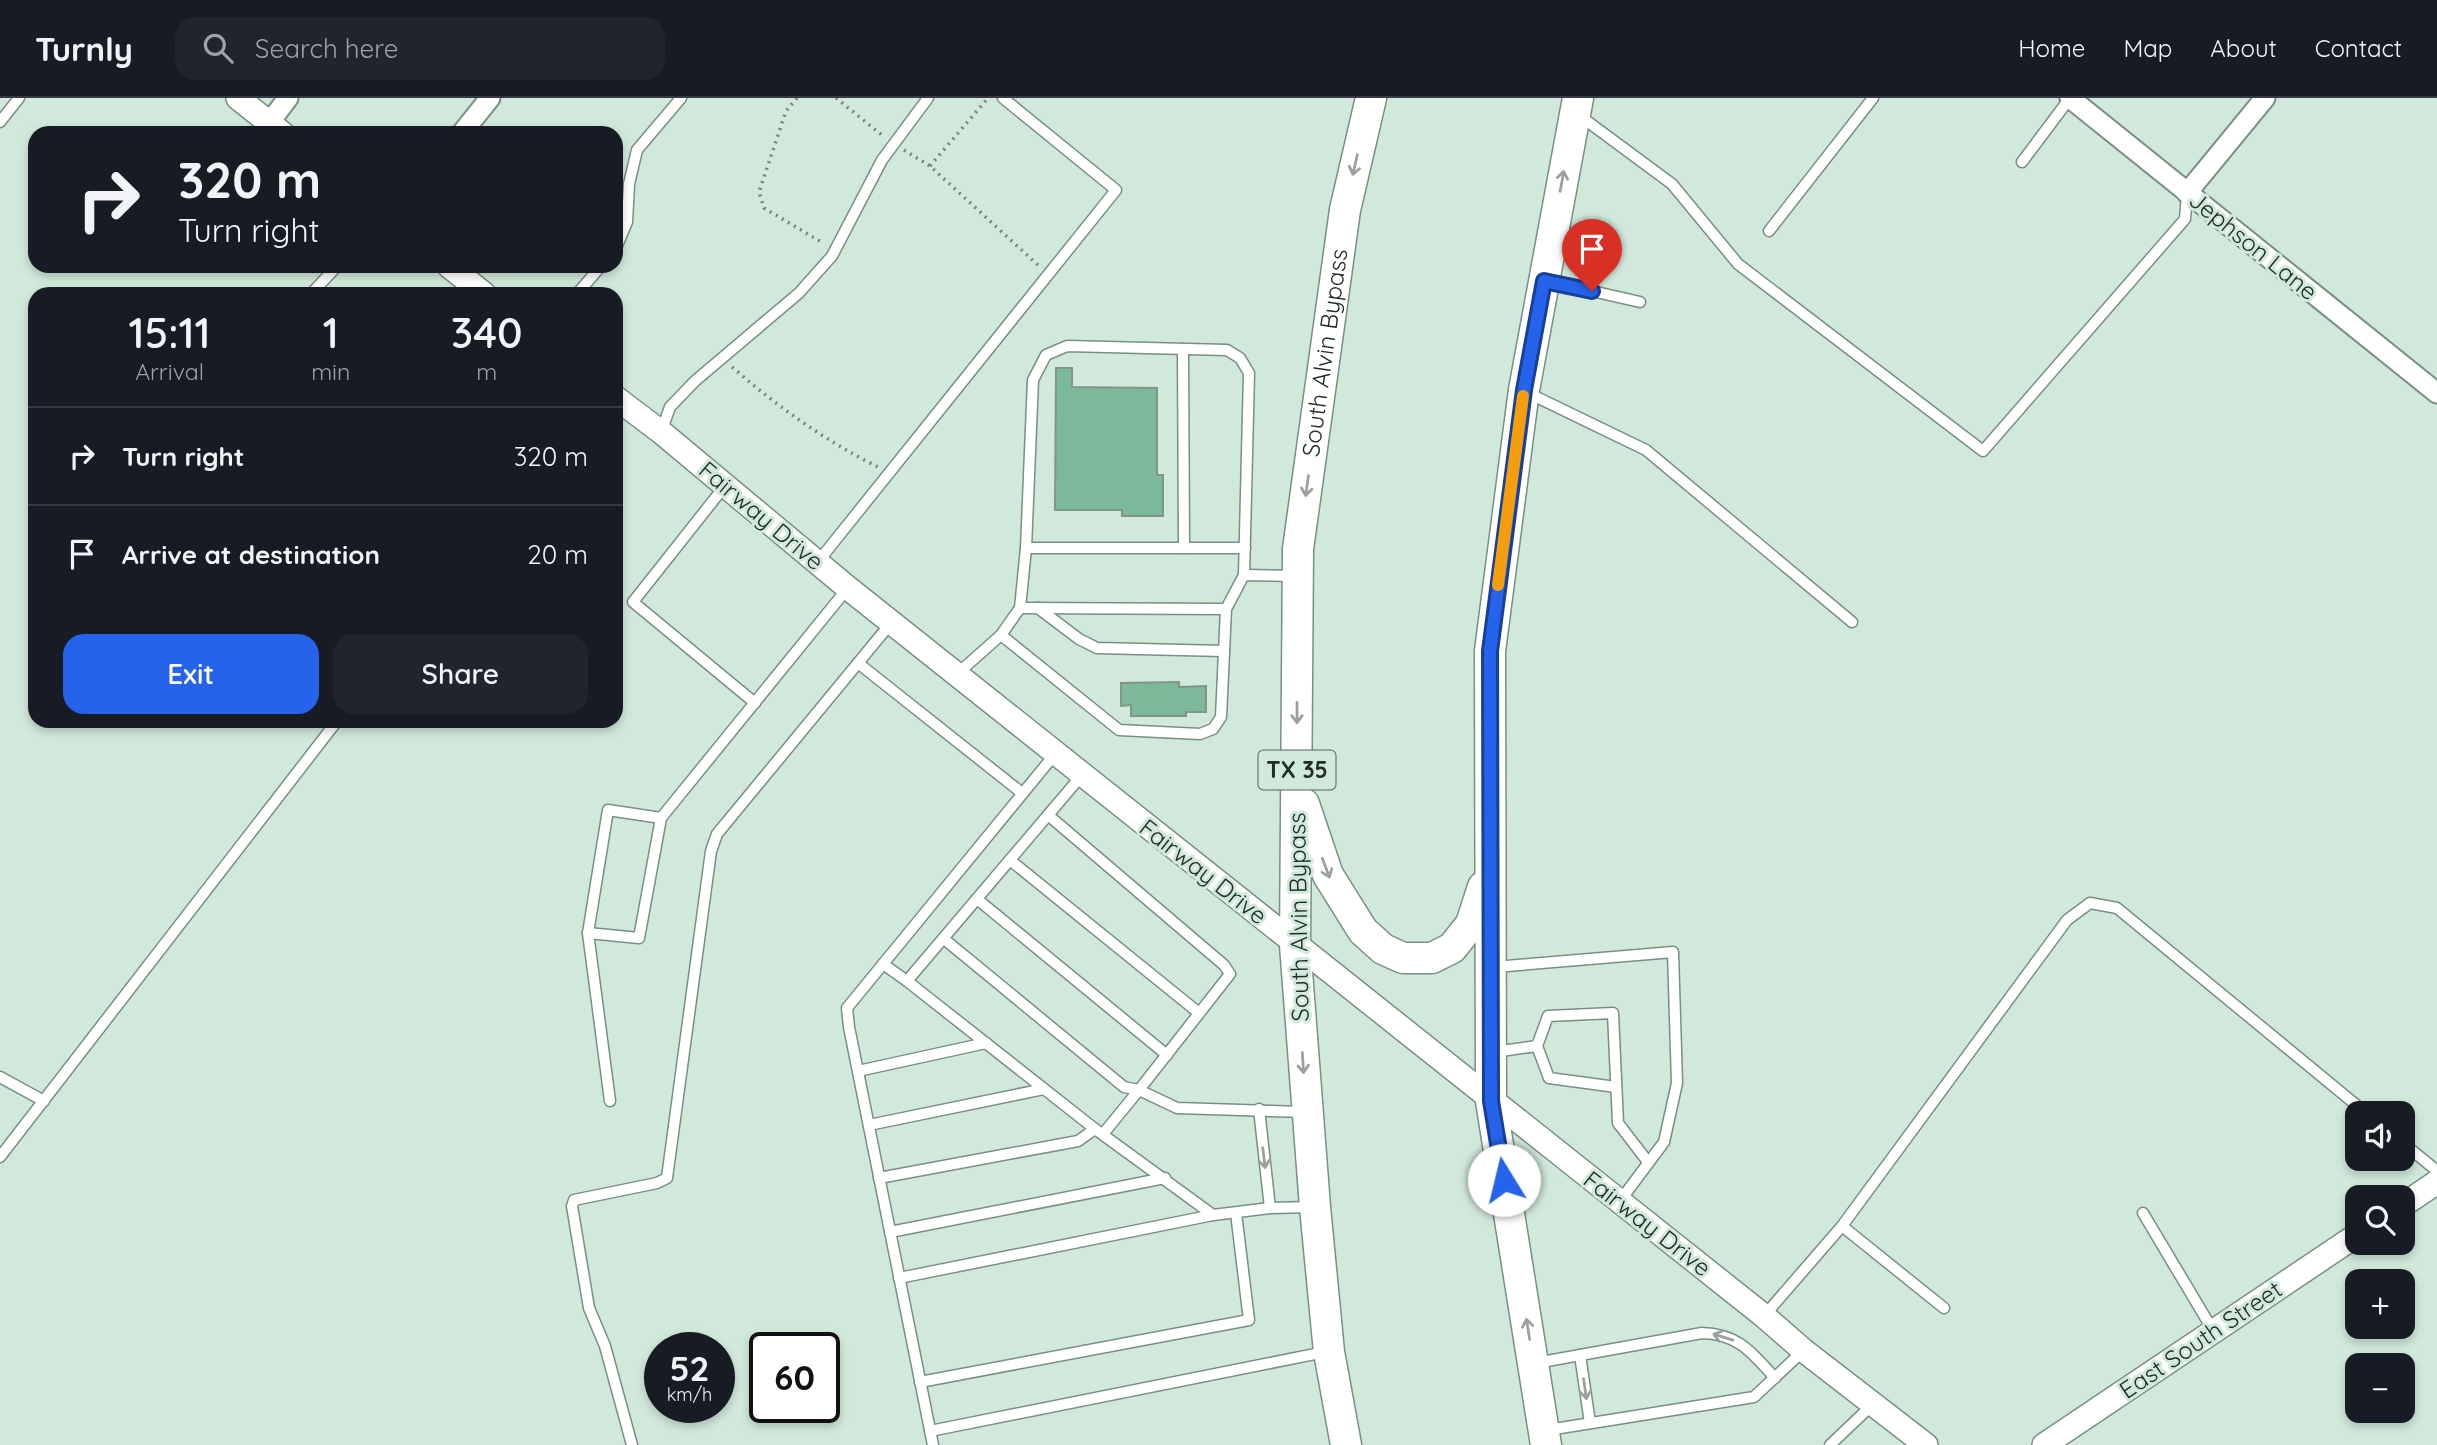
<!DOCTYPE html>
<meta charset="utf-8">
<style>
:root{--surface:#171b24;--page:#20242c;--text:#f1f3f6;--muted:#9ea1a6;--line:#363941;--accent:#2563eb}
body{margin:0;font-family:Quicksand,sans-serif;background:var(--page);color:var(--text);height:100vh;display:flex;flex-direction:column;font-size:26px;white-space:nowrap}
*{box-sizing:border-box;margin:0}
p{font-size:23px;color:var(--muted)}
.icon{flex:none;width:38px;height:38px;fill:none;stroke:currentColor;stroke-width:2;stroke-linecap:round;stroke-linejoin:round}
.map{position:relative;flex:1;overflow:hidden}
.drawer{position:absolute;left:28px;top:189px;width:595px;height:441px;display:flex;flex-direction:column;background:var(--surface);border-radius:21px;box-shadow:0 4px 10px #0003}
.drawer>*{flex:none}
.banner{position:absolute;left:28px;top:28px;width:595px;height:147px;border-radius:21px;box-shadow:0 4px 10px #0003;background:#171b24;color:var(--text);overflow:hidden}
.tools{position:absolute;left:2345px;top:1003px;display:grid;gap:14px}
.tools a{display:grid;place-items:center;width:70px;height:70px;border-radius:14px;background:var(--surface);box-shadow:0 4px 10px #0003;font-size:35px}
.speed{position:absolute;left:644px;top:1234px;display:flex;gap:14px;font-size:35px;font-weight:700;text-align:center}
.speed>*{display:grid;place-content:center;width:91px;height:91px;border-radius:50%;background:var(--surface);box-shadow:0 4px 10px #0003;line-height:1}
.speed small{font-size:18px;font-weight:400}
.speed .limit{border:4px solid #111;border-radius:10px;background:#fff;color:#111}
.pin{position:absolute;display:grid;place-items:center;width:60px;height:60px;color:#fff;margin:-72px -30px;border-radius:50% 50% 50% 0;rotate:-45deg;box-shadow:0 0 7px #0007}
.pin .icon{rotate:45deg}
.me{position:absolute;width:77px;margin:-38px;rotate:351deg;stroke-linejoin:round;filter:drop-shadow(0 0 5px #0008)}
.turn{display:flex;align-items:center;gap:24px;height:147px;padding:0 35px;font-size:32px}
.turn .icon{width:91px;height:91px;stroke-width:2.5}
.turn b{display:block;font-size:49px;line-height:60px}
.eta{display:flex;justify-content:space-evenly;align-items:center;height:119px;text-align:center}
.eta b{font-size:42px;font-weight:600;line-height:49px}
.action{display:flex;gap:14px;margin-top:auto;padding:14px 35px}
.action a{flex:1;height:80px;border-radius:21px;background:var(--accent);color:#fff;font-size:28px;font-weight:600;line-height:80px;text-align:center}
.action a+a{background:var(--page);color:var(--text)}
ul{padding:0;list-style:none}
li{display:flex;align-items:center;gap:21px;height:98px;padding:0 35px;border-top:2px solid var(--line)}
li div{flex:1}
li b{display:block;font-size:26px}
li em{font-style:normal}
header{display:flex;align-items:center;gap:42px;box-sizing:border-box;height:98px;padding:0 35px;background:var(--surface);border-bottom:2px solid var(--line)}
header strong{font-size:33px}
nav{display:flex;gap:38px;margin-inline-start:auto;font-size:24px}
.search{width:490px;height:63px;background:var(--page);display:flex;align-items:center;gap:18px;box-sizing:border-box;padding:0 24px;border-radius:21px;color:var(--muted);font-size:26px}
.map>svg:first-child{display:block}
.building{fill:#7cb999;stroke:#7f9689;stroke-width:2}
.lines{fill:none;stroke-linecap:round;stroke-linejoin:round}
.service-casing{stroke:#788f82;stroke-width:13}
.minor-casing{stroke:#788f82;stroke-width:23}
.tertiary-casing{stroke:#788f82;stroke-width:26}
.primary-casing{stroke:#788f82;stroke-width:33}
.path{stroke:#74857b;stroke-width:3.5;stroke-dasharray:2 5;stroke-linecap:butt}
.service{stroke:#fff;stroke-width:10}
.minor{stroke:#fff;stroke-width:19}
.tertiary{stroke:#fff;stroke-width:23}
.primary{stroke:#fff;stroke-width:30}
.oneway{stroke:#9ca09e}
.route-casing{stroke:#184099;stroke-width:18}
.route{stroke:#2563eb;stroke-width:12}
.slow{stroke:#f59e0b;stroke-width:12}
.labels{text-anchor:middle;stroke-width:6;stroke-linejoin:round;paint-order:stroke}
.shield{fill:#d1e9db;stroke:#56655d;stroke-width:2}
.shield-label{font-size:23px;font-weight:bold;fill:#222c27}
.street-label{font-size:24px;fill:#222c27;stroke:#d1e9db}
</style>
<header>
<strong>Turnly</strong>
<div class="search"><svg class="icon" aria-label="search" viewBox="0 0 24 24"><circle cx="10" cy="10" r="6"/><path d="M15 15l6 6"/></svg>Search here</div>
<nav><a>Home</a><a>Map</a><a>About</a><a>Contact</a></nav>
</header>
<div class="map">
<svg width="2437" height="1347" viewBox="0 0 2437 1347">
<rect width="100%" height="100%" fill="#d1e9db"/>
<g class="building">
<path d="M 1056,270 L 1072,270 L 1072,289 L 1157,290 L 1157,377 L 1163,377 L 1163,418 L 1122,418 L 1122,412 L 1055,412 Z"/>
<path d="M 1179,584 L 1179,589 L 1206,588 L 1206,614 L 1186,614 L 1186,618 L 1131,618 L 1131,607 L 1121,608 L 1121,585 Z"/>
</g>
<g class="lines">
<g class="service-casing">
<g id="service">
<path d="M 1580,18 L 1672,86 L 1738,166 L 1983,353 L 2185,121 L 2187,96"/>
<path d="M 0,24 L 19,0"/>
<path d="M 2022,64 L 2070,0"/>
<path d="M 1769,133 L 1873,0"/>
<path d="M 616,150 L 627,124 L 629,86 L 637,52 L 681,0"/>
<path d="M 1548,183 L 1640,204"/>
<path d="M 311,196 L 337,168"/>
<path d="M 577,196 L 601,168"/>
<path d="M 1183,251 L 1184,450"/>
<path d="M 1526,294 L 1646,352 L 1852,524"/>
<path d="M 661,334 L 670,309 L 695,283 L 799,195 L 832,158 L 882,62 L 928,0"/>
<path d="M 724,389 L 633,504 L 755,605"/>
<path d="M 1026,450 L 1245,450"/>
<path d="M 817,465 L 1116,92 L 1003,0"/>
<path d="M 1020,510 L 1226,511"/>
<path d="M 1038,510 L 1079,541 L 1097,550 L 1224,553"/>
<path d="M 1001,537 L 1020,510 L 1026,450 L 1033,282 L 1046,257 L 1067,248 L 1227,252 L 1240,260 L 1249,275 L 1244,477"/>
<path d="M 858,565 L 1022,695"/>
<path d="M 957,576 L 1001,537 L 1119,632 L 1200,636 L 1213,631 L 1221,619 L 1226,511 L 1244,477 L 1294,478"/>
<path d="M 1082,677 L 907,883 L 1095,1031 L 1213,1117 L 1270,1110 L 1313,1109"/>
<path d="M 1010,762 L 1199,915"/>
<path d="M 977,801 L 1167,957"/>
<path d="M 588,835 L 639,840 L 661,720 L 847,491"/>
<path d="M 944,841 L 1124,989 L 1139,992 L 1230,876 L 1224,867 L 1048,717"/>
<path d="M 883,866 L 907,883"/>
<path d="M 1495,869 L 1673,854 L 1677,985 L 1664,1044 L 1620,1103"/>
<path d="M 1537,948 L 1549,980 L 1616,989"/>
<path d="M 1494,954 L 1537,948 L 1548,918 L 1613,915 L 1618,1025 L 1648,1064"/>
<path d="M 858,973 L 986,945"/>
<path d="M 0,979 L 44,1003"/>
<path d="M 610,1003 L 588,835 L 608,712 L 661,720"/>
<path d="M 1259,1011 L 1270,1110"/>
<path d="M 869,1027 L 1044,991"/>
<path d="M 1103,1036 L 1139,992 L 1177,1010 L 1305,1014"/>
<path d="M 2403,1045 L 2437,1073"/>
<path d="M 0,1059 L 337,623"/>
<path d="M 879,1080 L 1078,1043 L 1095,1031"/>
<path d="M 2143,1115 L 2214,1234"/>
<path d="M 1842,1128 L 1944,1210"/>
<path d="M 890,1134 L 1165,1080"/>
<path d="M 899,1180 L 1213,1117"/>
<path d="M 1764,1218 L 1842,1128 L 2067,822 L 2090,805 L 2117,810 L 2366,1015"/>
<path d="M 1580,1257 L 1590,1325"/>
<path d="M 1536,1265 L 1702,1235 C 1739,1236 1752,1255 1775,1280"/>
<path d="M 920,1284 L 1249,1222 L 1236,1115"/>
<path d="M 1548,1332 L 1754,1299 L 1803,1253"/>
<path d="M 930,1333 L 1325,1254"/>
<path d="M 632,1347 L 605,1248 L 589,1210 L 572,1108 L 574,1102 L 657,1085 L 667,1080 L 711,753 L 717,736 L 891,525"/>
<path d="M 933,1347 L 849,929 L 847,910 L 1055,656"/>
<path d="M 1830,1347 L 1872,1307"/>
</g>
</g>
<g class="minor-casing">
<g id="minor">
<path d="M 2070,0 L 2437,295"/>
<path d="M 269,25 L 288,0"/>
<path d="M 462,35 L 490,0"/>
<path d="M 2187,95 L 2265,0"/>
</g>
</g>
<g class="tertiary-casing">
<g id="tertiary">
<path d="M 238,0 L 282,35"/>
<path d="M 449,168 L 484,196"/>
<path d="M 616,300 L 661,334 L 848,490 L 1764,1218 L 1803,1252 L 1926,1347"/>
<path d="M 2403,1107 L 2437,1084"/>
<path d="M 2044,1347 L 2357,1137"/>
</g>
</g>
<g class="primary-casing">
<g id="primary">
<path d="M 1304,706 L 1328,777 L 1363,833 L 1383,851 L 1403,860 L 1432,860 L 1452,850 L 1471,826 L 1483,789"/>
<path id="s1" d="M 1346,1347 L 1329,1254 L 1315,1109 L 1295,847 L 1298,451 L 1345,112 L 1371,0"/>
<path d="M 1546,1347 L 1491,1003 L 1490,553 L 1524,292 L 1578,0"/>
</g>
</g>
<g class="path">
<path d="M 797,0 L 786,13 L 759,94 L 764,110 L 823,145"/>
<path d="M 836,0 L 883,38"/>
<path d="M 904,52 L 930,68 L 1039,168"/>
<path d="M 930,68 L 988,0"/>
<path d="M 732,269 C 778,309 824,342 878,369"/>
</g>
<use href="#service" class="service"/>
<use href="#minor" class="minor"/>
<use href="#tertiary" class="tertiary"/>
<use href="#primary" class="primary"/>
</g>
<defs><path id="oneway-shaft" d="M-6 0H5M1.5-3L5.5 0L1.5 3" fill="none" stroke-width="1.6" stroke-linecap="round" stroke-linejoin="round" transform="scale(1.75)"/></defs>
<g class="oneway">
<use href="#oneway-shaft" transform="translate(1355 67) rotate(103)"/>
<use href="#oneway-shaft" transform="translate(1562 83) rotate(-80)"/>
<use href="#oneway-shaft" transform="translate(1307 388) rotate(98)"/>
<use href="#oneway-shaft" transform="translate(1297 615) rotate(90)"/>
<use href="#oneway-shaft" transform="translate(1326 770) rotate(69)"/>
<use href="#oneway-shaft" transform="translate(1303 965) rotate(86)"/>
<use href="#oneway-shaft" transform="translate(1264 1060) rotate(83)"/>
<use href="#oneway-shaft" transform="translate(1528 1231) rotate(-99)"/>
<use href="#oneway-shaft" transform="translate(1723 1239) rotate(-163)"/>
<use href="#oneway-shaft" transform="translate(1585 1291) rotate(82)"/>
</g>
<g class="lines">
<g class="route-casing">
<path id="route" d="M 1504,1082 L 1491,1003 L 1490,553 L 1524,292 L 1544,183 L 1592,193"/>
</g>
<use href="#route" class="route"/>
<path class="slow" d="M 1498,487 L 1523,298"/>
</g>
<g class="labels">
<rect class="shield" x="1258.5" y="652.5" width="77" height="39" rx="5"/>
<g class="shield-label">
<text x="1297" y="680">TX 35</text>
</g>
<g class="street-label">
<text transform="translate(2253 148) rotate(39)" y="8">Jephson Lane</text>
<text dy="8" stroke="none"><textPath href="#s1" startOffset="1097">South Alvin Bypass</textPath></text>
<text transform="translate(761 418) rotate(40)" y="8">Fairway Drive</text>
<text transform="translate(1203 774) rotate(38)" y="8">Fairway Drive</text>
<text transform="translate(1299 819) rotate(-91)" y="8">South Alvin Bypass</text>
<text transform="translate(1647 1126) rotate(38)" y="8">Fairway Drive</text>
<text transform="translate(2201 1242) rotate(-34)" y="8">East South Street</text>
</g>
</g>
</svg>
<div class="tools">
<a><svg class="icon" aria-label="sound" viewBox="0 0 24 24"><path d="M4 9h4l5-4v14l-5-4H4zM17 9q2 3 0 6"/></svg></a>
<a><svg class="icon" aria-label="search" viewBox="0 0 24 24"><circle cx="10" cy="10" r="6"/><path d="M15 15l6 6"/></svg></a>
<a>+</a>
<a>−</a>
</div>
<div class="speed"><div>52<small>km/h</small></div><div class="limit">60</div></div>
<div class="pin" style="left:1592px;top:193px;background:#d93025"><svg class="icon" aria-label="arrive" viewBox="0 0 24 24"><path d="M6 21V4h12l-3 4 3 4H6"/></svg></div>
<svg class="me" style="left:1504px;top:1082px" viewBox="-20 -20 40 40"><circle r="19" fill="#fff"/><path d="M0-13L10 11 0 6-10 11z" fill="#2563eb"/></svg>
<div class="banner">
<div class="turn"><svg class="icon" aria-label="right" viewBox="0 0 24 24"><path d="M7 20v-9h11M14 6l5 5-5 5"/></svg><div><b>320 m</b>Turn right</div></div>
</div>
<section class="drawer">
<div class="eta">
<div><b>15:11</b><p>Arrival</p></div>
<div><b>1</b><p>min</p></div>
<div><b>340</b><p>m</p></div>
</div>
<ul>
<li><svg class="icon" aria-label="right" viewBox="0 0 24 24"><path d="M7 20v-9h11M14 6l5 5-5 5"/></svg><div><b>Turn right</b></div><em>320 m</em></li>
<li><svg class="icon" aria-label="arrive" viewBox="0 0 24 24"><path d="M6 21V4h12l-3 4 3 4H6"/></svg><div><b>Arrive at destination</b></div><em>20 m</em></li>
</ul>
<div class="action"><a>Exit</a><a>Share</a></div>
</section>
</div>
